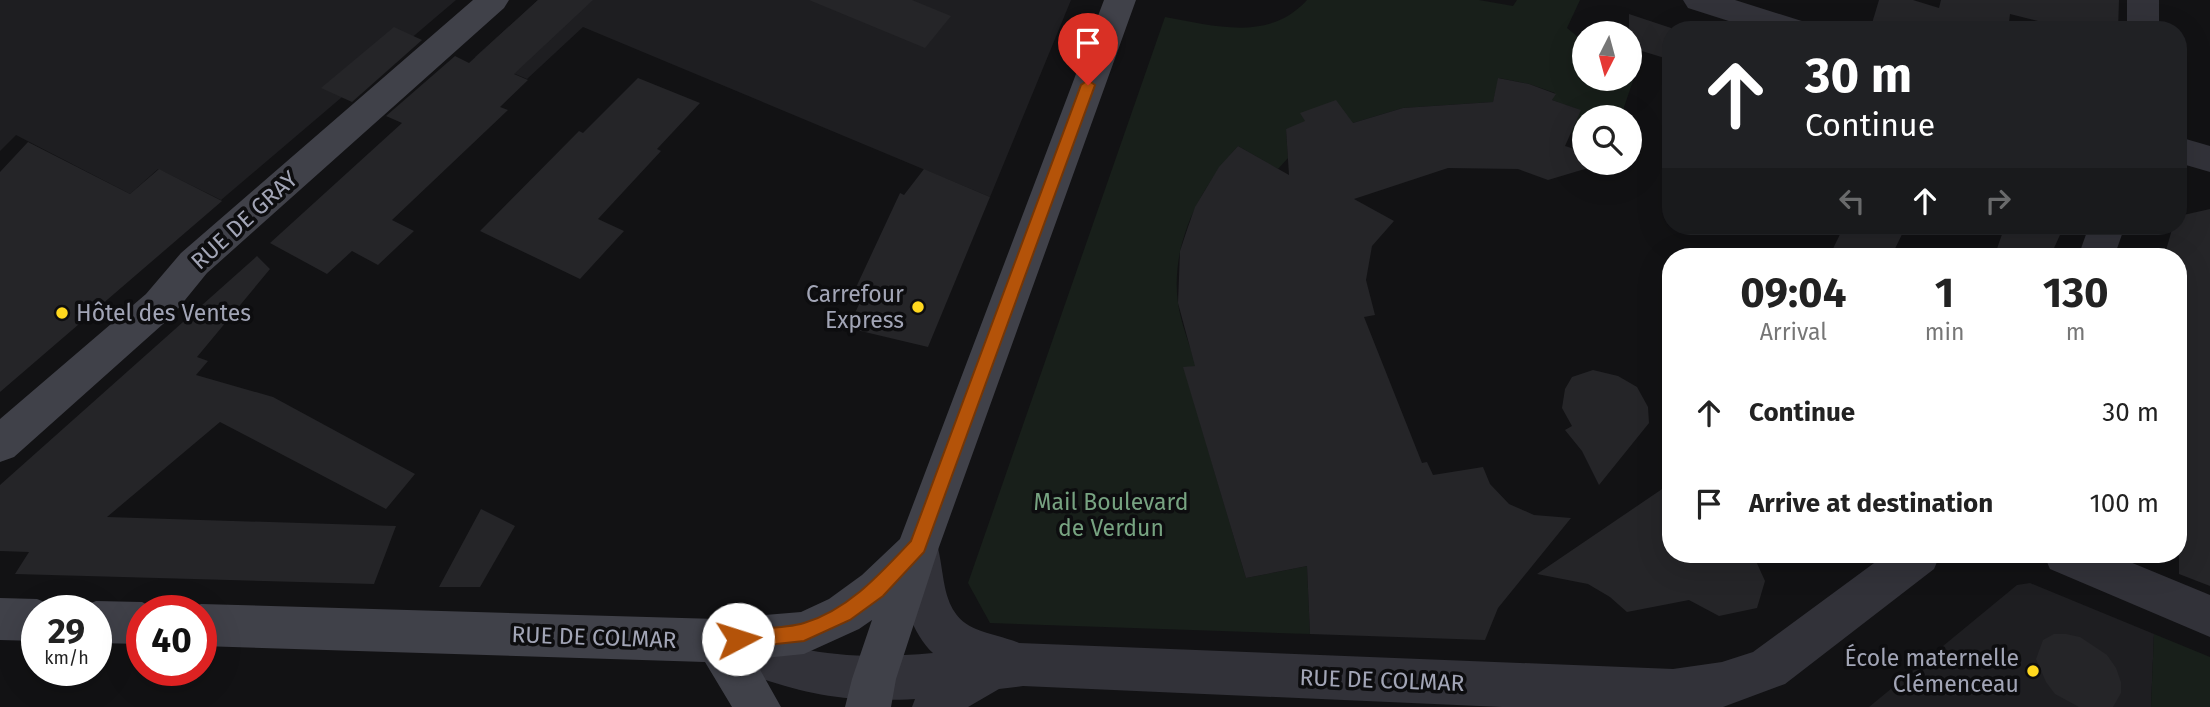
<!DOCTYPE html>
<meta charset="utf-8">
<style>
:root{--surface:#fff;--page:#f2f2f2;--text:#222;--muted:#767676}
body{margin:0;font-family:"Fira Sans",sans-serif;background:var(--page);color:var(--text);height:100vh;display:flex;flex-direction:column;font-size:26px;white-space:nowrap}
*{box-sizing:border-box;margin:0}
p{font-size:23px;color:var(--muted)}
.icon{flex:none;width:38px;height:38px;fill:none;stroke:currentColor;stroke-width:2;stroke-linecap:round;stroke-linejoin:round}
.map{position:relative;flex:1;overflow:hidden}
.side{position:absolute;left:1662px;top:248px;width:525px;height:315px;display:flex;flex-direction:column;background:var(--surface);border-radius:28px;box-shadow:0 7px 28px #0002}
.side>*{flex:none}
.guide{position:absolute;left:1662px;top:21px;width:525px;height:214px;border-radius:28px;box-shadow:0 7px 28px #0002;background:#202124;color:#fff;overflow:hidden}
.needle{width:46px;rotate:186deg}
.fabs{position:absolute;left:1572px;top:21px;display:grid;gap:14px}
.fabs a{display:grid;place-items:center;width:70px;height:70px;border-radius:50%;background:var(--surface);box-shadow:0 7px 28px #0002;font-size:35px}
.speed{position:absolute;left:21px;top:595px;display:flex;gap:14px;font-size:35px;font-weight:700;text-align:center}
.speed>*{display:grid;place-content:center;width:91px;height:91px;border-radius:50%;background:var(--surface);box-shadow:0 7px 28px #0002;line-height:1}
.speed small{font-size:18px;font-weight:400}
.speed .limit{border:10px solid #d22;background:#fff;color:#111}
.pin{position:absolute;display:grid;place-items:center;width:60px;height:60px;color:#fff;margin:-72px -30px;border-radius:50% 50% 50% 0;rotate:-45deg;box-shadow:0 0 7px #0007}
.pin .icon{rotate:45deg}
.me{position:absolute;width:77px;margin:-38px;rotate:85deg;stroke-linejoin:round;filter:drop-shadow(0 0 5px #0008)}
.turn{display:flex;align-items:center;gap:24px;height:147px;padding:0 28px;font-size:32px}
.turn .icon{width:91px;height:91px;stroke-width:2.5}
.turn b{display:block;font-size:49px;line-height:60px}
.lanes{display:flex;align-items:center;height:66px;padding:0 28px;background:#0003;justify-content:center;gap:35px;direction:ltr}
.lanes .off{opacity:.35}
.eta{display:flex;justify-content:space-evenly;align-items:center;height:119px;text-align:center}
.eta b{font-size:42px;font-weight:700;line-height:49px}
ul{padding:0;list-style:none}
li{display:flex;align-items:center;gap:21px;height:91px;padding:0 28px}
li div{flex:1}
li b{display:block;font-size:26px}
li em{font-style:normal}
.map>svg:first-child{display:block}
.built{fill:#1e1e21}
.green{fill:#181f1a}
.building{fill:#252528}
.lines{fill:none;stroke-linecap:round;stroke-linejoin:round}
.street{fill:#323239;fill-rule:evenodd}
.secondary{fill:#404149;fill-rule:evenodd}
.route{fill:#b45309;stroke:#753606;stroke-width:2}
.poi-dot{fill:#ffd81e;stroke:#0d0d0f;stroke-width:2.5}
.labels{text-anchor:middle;stroke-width:7;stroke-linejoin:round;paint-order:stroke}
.street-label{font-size:23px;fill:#a2a5b6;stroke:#0d0d0f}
.poi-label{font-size:23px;fill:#a2a5b6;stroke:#0d0d0f;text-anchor:end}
.park-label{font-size:23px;fill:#77a381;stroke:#0d0d0f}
</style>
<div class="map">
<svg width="2210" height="707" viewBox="0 0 2210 707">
<rect width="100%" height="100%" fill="#121214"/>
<g class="built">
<path d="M 0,0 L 456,0 L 221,200 L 158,169 L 130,194 L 16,135 L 0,151 Z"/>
<path d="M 538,0 L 1071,0 L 990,197 L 583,27 L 527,79 L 475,57 Z"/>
<path d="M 2030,583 L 2154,634 L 2151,707 L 1869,707 L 2017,585 Z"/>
</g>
<g class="green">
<path d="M 1307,0 L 1479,0 L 1513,6 L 1517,0 L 1580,0 L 1567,28 L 1584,42 L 1584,79 L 1629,78 L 1633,81 L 1624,107 L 1625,117 L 1584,117 L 1584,152 L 1571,132 L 1580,110 L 1552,100 L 1555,93 L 1529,84 L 1499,78 L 1493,102 L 1403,108 L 1353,123 L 1286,129 L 1288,158 L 1278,169 L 1238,146 C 1200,188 1170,244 1178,303 C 1181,324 1190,345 1196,366 L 1184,368 L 1246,578 L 1307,566 L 1310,634 L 990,623 L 968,583 L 1165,17 C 1215,26 1269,42 1307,0 Z"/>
<path d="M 2154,634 L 2210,657 L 2210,707 L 2151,707 Z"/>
</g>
<g class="building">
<path d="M 538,0 L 593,0 L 514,74 L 528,80 L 500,107 L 508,110 L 392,220 L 414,231 L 378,265 L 352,251 L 327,274 L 270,243 L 402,123 L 386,116 L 455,56 L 469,63 Z"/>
<path d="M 809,0 L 912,0 L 951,16 L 925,48 Z"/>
<path d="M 1879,0 L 1913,0 L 1939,8 L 1941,0 L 2119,0 L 2118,30 L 2074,30 L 2010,14 L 2008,30 L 1870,30 Z"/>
<path d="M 1629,14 L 1671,28 L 1671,60 L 1629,47 Z"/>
<path d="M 394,27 L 422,40 L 352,102 L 321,88 Z"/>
<path d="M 638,78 L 700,103 L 657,149 L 661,151 L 598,219 L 624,231 L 580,279 L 480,231 L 579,131 L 583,133 Z"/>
<path d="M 1498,78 L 1529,84 L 1556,94 L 1552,100 L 1581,110 L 1565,146 L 1584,152 L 1584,163 L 1605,163 L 1548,180 L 1518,169 L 1448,168 L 1354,199 L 1394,221 L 1372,246 L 1366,280 L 1375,315 L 1364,317 L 1422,463 L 1427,462 L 1433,475 L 1483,467 L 1490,484 L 1509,504 L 1534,515 L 1571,518 L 1498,608 L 1485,640 L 1310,634 L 1307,566 L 1246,578 L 1183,367 L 1195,366 L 1178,303 L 1180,251 L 1188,227 L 1195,207 L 1219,167 L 1238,146 L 1289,175 L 1286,129 L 1305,121 L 1300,113 L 1336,100 L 1353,123 L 1403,108 L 1493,102 Z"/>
<path d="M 28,142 L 130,194 L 159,169 L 222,201 L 0,392 L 0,172 Z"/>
<path d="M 924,169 L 990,197 L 928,347 L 848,328 L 862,298 L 852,296 L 900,193 L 904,195 Z"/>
<path d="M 2210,209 L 2210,586 L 2179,574 L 2179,257 L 2164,257 L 2173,226 L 2179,226 L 2179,216 Z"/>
<path d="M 1844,226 L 1906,226 L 1891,257 L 1829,257 Z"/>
<path d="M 2005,226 L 2064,226 L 2050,257 L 1994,257 Z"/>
<path d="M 257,256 L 270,269 L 197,357 L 208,361 L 196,375 L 273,397 L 415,474 L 386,509 L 220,422 L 107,517 L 396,526 L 374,584 L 15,574 L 29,552 L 0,551 L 0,485 Z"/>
<path d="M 1593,370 L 1618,376 L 1637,387 L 1648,407 L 1649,423 L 1599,485 L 1582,451 L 1565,430 L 1572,426 L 1562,408 L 1565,389 L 1572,377 Z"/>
<path d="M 1671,483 L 1671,555 L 1739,555 L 1739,561 L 1755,559 L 1765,581 L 1757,608 L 1719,616 L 1689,600 L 1627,612 L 1610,597 L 1588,584 L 1537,574 Z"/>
<path d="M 481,509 L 515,526 L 480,587 L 439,587 Z"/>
<path d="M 2054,634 L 2066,634 L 2080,637 L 2107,655 L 2116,668 L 2121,682 L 2121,693 L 2113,707 L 2079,707 L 2055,694 L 2046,682 L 2036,659 L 2043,640 Z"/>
</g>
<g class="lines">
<g class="street">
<path d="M 1683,0 L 1735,0 L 1805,22 L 1810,30 L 1757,30 L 1688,8 Z"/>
<rect x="2127" y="0" width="32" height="30"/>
<path d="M 2179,137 L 2210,146 L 2210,172 L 2179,163 Z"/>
<path d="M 2089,226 L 2125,226 L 2114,257 L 2078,257 Z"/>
<path d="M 918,527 L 933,533 C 948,567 936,612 976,629 C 990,635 1005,637 1019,643 L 1673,669 L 1722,662 L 1753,652 L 1885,555 L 1940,555 L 1934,569 L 1785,684 L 1723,707 L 1502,707 L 1023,686 L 999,689 L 968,707 L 912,707 L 915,699 C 828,704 782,688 702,656 L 696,641 L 702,626 L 718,619 C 745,629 771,641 799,648 C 843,658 889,657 933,653 C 907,630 889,565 903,533 Z"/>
<path d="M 2044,555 L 2113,555 L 2210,595 L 2210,637 L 2050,569 Z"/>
</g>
<g class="secondary">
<path d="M 473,0 L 509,0 L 504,8 L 207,273 L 172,316 L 14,457 L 0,462 L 0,419 L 146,294 L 181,253 Z"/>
<path d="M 1104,0 L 1136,0 L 939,547 L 896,679 L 891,707 L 845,707 L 852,679 L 872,620 L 859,629 L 804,654 L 754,659 L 781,707 L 732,707 L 705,662 L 201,646 L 201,611 L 185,611 L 201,604 L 717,619 L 801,612 L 829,599 L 862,575 L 900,539 Z"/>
<path d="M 0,598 L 37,599 L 52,605 L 55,611 L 37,611 L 37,641 L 0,640 Z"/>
<path d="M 96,601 L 142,602 L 159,611 L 142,611 L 142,644 L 96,643 L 96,611 L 79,611 L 81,607 Z"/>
</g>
</g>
<path class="route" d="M 1088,80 L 1095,85 L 924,552 L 883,596 L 850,620 L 804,641 L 738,648 L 732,645 L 729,639 L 732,632 L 738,630 C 759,628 784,629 804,623 C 848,610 880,574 911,541 L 1081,85 Z"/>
<g class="poi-dot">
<circle cx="918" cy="307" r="7"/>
<circle cx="62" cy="313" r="7"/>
<circle cx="2033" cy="671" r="7"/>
</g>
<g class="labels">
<g class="street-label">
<text transform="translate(244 220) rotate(-42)" y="8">RUE DE GRAY</text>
<text transform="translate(594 637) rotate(2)" y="8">RUE DE COLMAR</text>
<text transform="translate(1382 680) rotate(2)" y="8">RUE DE COLMAR</text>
</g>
<g class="poi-label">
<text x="904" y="302">Carrefour<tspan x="904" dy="26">Express</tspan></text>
<text x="76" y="321" text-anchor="start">Hôtel des Ventes</text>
<text x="2019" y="666">École maternelle<tspan x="2019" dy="26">Clémenceau</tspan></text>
</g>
<g class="park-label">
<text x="1111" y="510">Mail Boulevard<tspan x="1111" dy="26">de Verdun</tspan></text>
</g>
</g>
</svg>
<div class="fabs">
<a><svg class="needle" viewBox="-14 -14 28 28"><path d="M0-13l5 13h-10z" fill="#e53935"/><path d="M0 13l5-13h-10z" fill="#767676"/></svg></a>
<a><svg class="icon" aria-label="search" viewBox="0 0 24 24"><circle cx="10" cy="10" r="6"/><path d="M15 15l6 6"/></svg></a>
</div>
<div class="speed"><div>29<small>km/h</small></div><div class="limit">40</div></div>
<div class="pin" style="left:1088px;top:85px;background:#d93025"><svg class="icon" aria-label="arrive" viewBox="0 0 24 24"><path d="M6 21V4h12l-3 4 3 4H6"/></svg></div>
<svg class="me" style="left:738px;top:639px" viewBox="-20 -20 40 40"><circle r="19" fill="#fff"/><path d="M0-13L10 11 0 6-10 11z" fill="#b45309"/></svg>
<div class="guide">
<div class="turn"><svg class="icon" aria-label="ahead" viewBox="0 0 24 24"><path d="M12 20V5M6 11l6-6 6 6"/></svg><div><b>30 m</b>Continue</div></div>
<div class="lanes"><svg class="icon off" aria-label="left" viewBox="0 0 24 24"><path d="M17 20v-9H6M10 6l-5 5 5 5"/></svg><svg class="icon" aria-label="ahead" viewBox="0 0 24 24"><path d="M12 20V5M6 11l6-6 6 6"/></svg><svg class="icon off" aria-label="right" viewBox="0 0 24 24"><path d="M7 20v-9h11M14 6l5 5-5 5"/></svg></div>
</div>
<section class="side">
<div class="eta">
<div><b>09:04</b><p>Arrival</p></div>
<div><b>1</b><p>min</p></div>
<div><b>130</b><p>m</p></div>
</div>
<ul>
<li><svg class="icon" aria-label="ahead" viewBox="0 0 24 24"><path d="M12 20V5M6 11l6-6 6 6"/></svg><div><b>Continue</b></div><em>30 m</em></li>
<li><svg class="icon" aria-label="arrive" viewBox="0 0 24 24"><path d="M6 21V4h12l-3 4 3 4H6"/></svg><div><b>Arrive at destination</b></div><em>100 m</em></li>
</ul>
</section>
</div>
